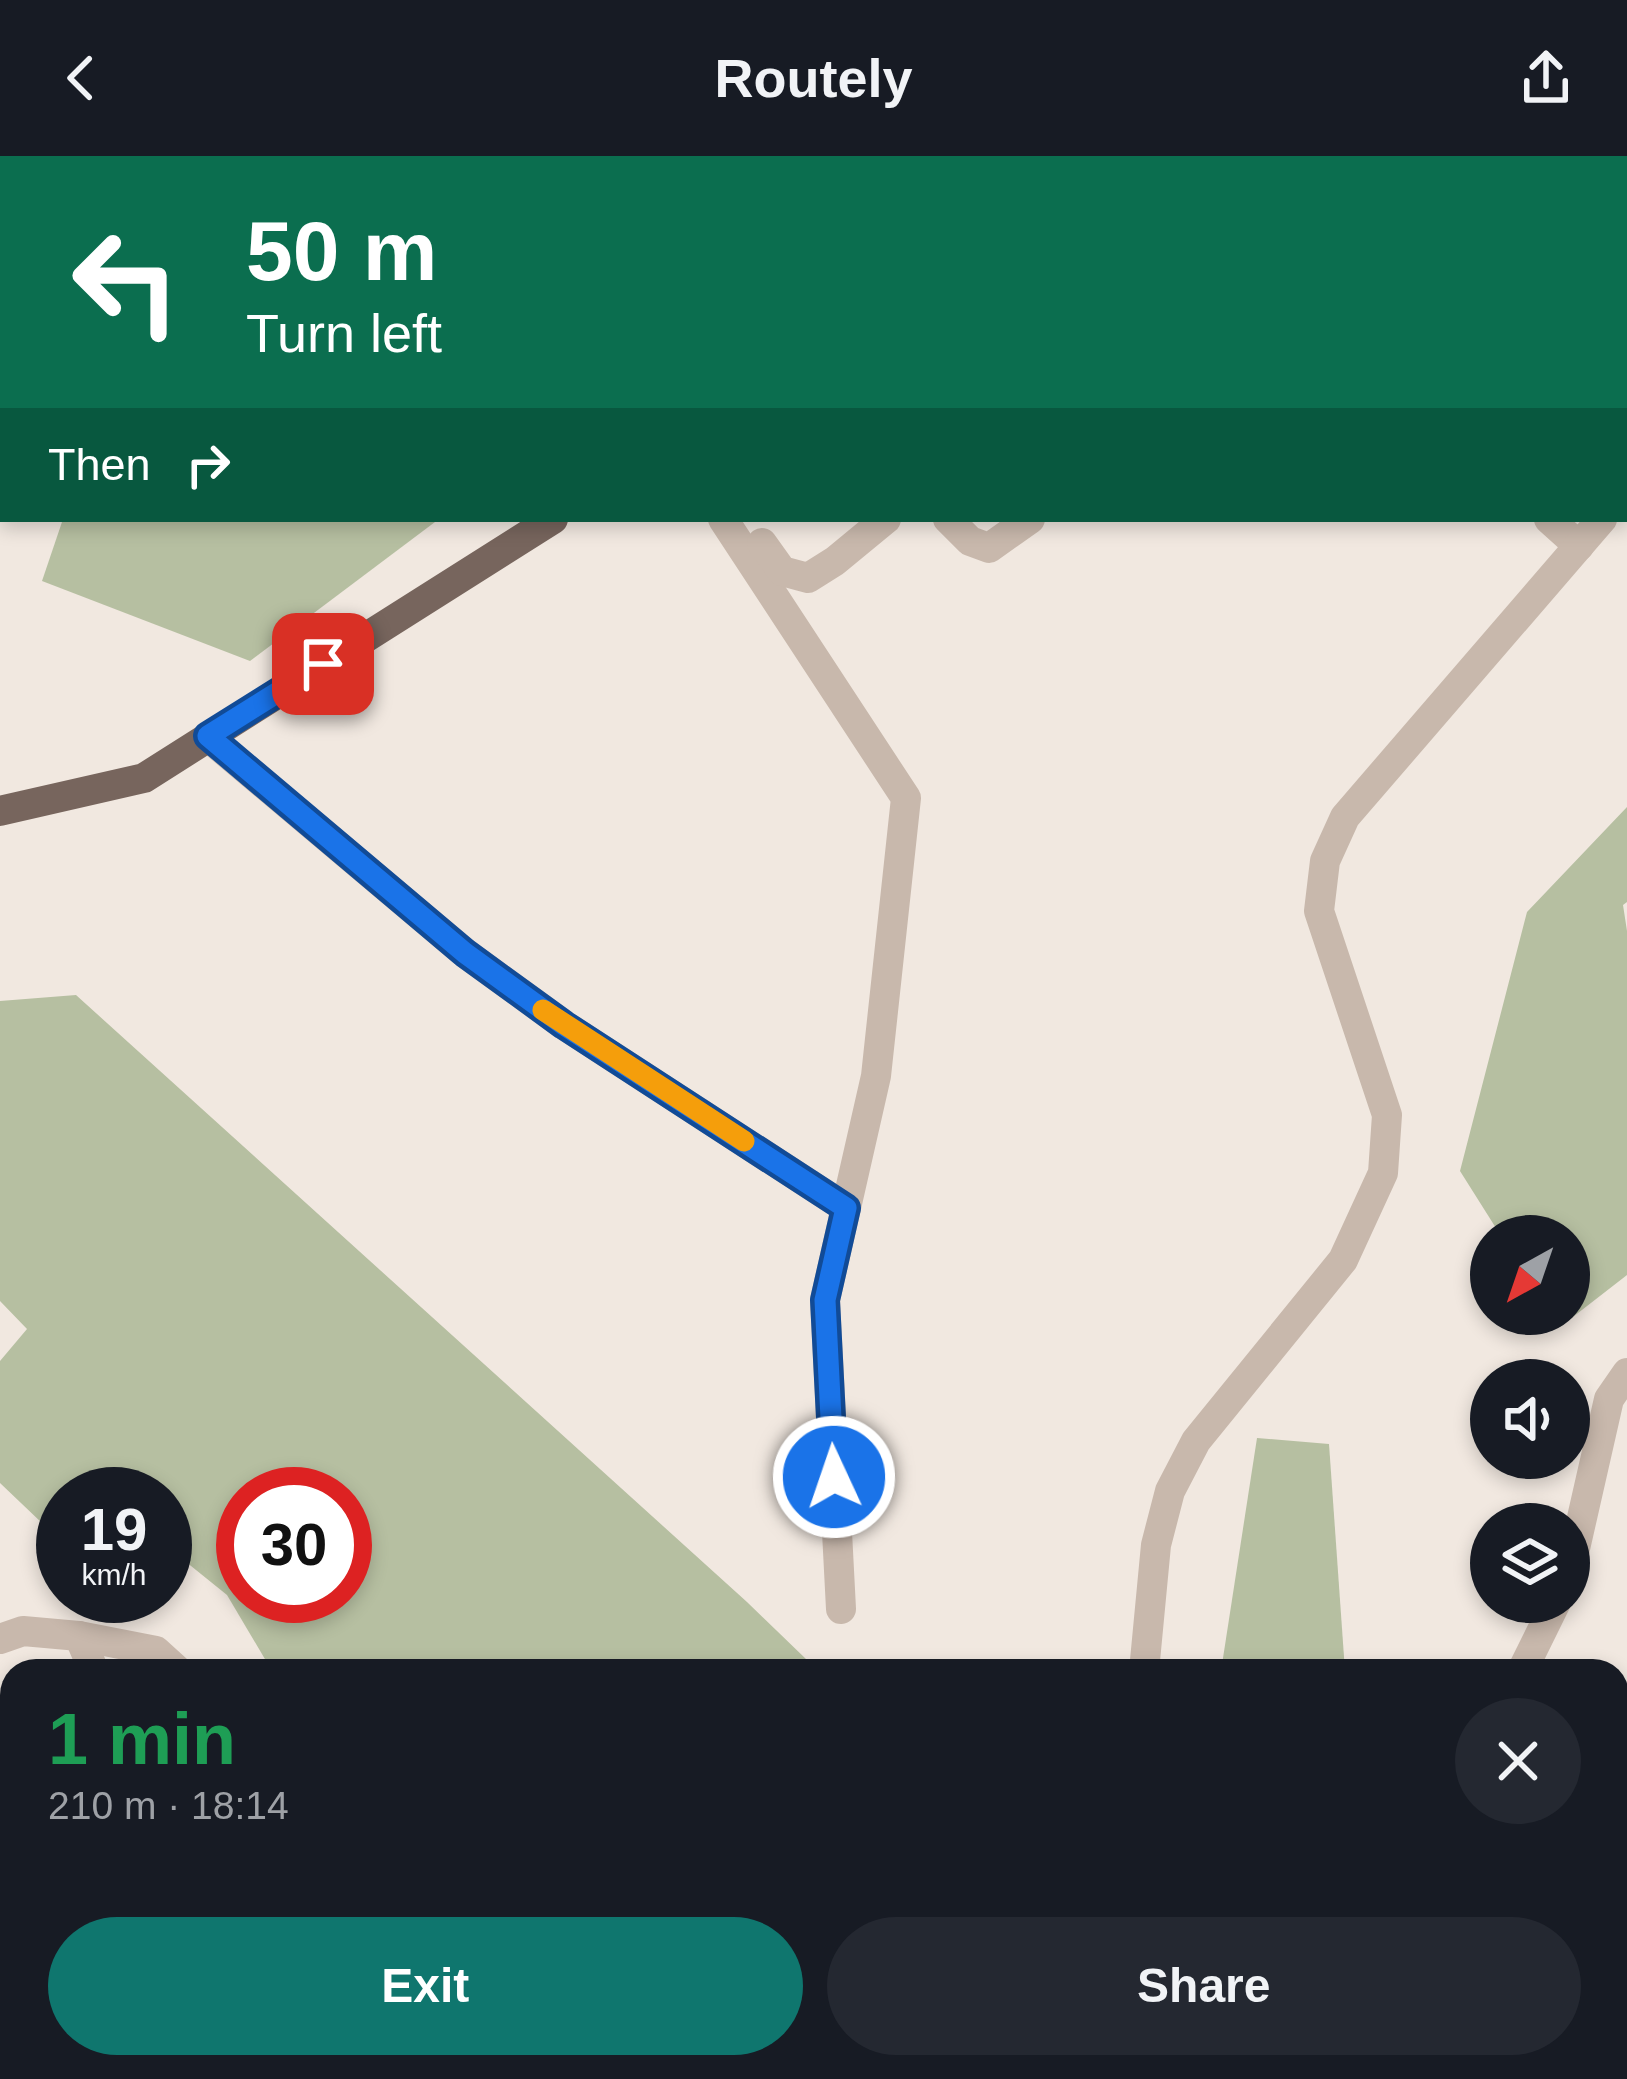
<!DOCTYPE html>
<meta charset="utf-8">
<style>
:root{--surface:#171b24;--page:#242831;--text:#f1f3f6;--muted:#9ea1a6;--accent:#0f766e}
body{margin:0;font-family:Helvetica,sans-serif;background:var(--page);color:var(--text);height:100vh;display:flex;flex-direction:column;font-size:45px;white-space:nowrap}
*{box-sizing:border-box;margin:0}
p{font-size:39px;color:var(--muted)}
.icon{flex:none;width:66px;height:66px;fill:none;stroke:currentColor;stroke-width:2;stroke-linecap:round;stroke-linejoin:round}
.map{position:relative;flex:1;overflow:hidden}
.sheet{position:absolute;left:0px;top:1503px;width:1629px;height:420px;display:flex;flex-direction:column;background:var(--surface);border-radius:36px 36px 0 0;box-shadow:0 6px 18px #0003}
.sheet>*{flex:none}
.banner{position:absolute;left:0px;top:0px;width:1629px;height:366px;box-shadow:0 6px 18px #0003;background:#0b6e4f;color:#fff;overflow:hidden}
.needle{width:78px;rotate:220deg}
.tools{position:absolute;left:1470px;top:1059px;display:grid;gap:24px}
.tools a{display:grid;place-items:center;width:120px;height:120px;border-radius:50%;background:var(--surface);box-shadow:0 6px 18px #0003;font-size:60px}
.speed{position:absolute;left:36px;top:1311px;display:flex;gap:24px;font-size:60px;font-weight:700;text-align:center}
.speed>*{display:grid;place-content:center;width:156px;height:156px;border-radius:50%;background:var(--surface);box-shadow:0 6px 18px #0003;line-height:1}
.speed small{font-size:30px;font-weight:400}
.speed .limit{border:18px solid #d22;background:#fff;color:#111}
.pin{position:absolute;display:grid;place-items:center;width:102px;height:102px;color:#fff;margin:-51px;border-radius:24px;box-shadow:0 6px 18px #0006}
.me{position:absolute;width:132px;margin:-66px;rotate:357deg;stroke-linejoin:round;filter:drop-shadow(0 0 9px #0008)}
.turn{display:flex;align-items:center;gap:42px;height:252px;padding:0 48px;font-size:54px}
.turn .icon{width:156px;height:156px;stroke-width:2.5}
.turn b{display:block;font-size:84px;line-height:102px}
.then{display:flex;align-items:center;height:114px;padding:0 48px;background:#0003;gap:24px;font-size:45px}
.round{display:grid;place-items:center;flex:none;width:126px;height:126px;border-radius:63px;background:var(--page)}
.head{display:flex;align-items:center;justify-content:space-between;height:204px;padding:0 48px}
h1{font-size:72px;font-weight:600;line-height:90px;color:#1e9e55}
.cta{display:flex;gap:24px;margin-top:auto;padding:24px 48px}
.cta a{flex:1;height:138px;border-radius:72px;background:var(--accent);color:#fff;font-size:48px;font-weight:600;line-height:138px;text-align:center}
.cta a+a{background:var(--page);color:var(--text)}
header{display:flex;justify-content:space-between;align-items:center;height:156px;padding:0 48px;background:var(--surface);font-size:54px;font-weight:600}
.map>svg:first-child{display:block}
.green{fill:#b6bfa1;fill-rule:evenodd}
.building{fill:#ba6954}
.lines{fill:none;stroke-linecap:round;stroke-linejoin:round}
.path{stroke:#b4a297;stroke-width:8;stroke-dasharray:6 6;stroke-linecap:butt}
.minor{stroke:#c8b8ac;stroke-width:30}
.major{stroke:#77655d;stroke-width:30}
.route-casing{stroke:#114b97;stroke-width:30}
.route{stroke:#1a73e8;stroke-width:21}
.slow{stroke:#f59e0b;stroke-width:21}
</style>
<header><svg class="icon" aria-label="back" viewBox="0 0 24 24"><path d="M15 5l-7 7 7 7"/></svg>Routely<svg class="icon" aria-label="share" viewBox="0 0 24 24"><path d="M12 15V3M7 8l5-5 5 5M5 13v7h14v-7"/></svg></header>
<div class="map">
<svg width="1627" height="1923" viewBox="0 0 1627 1923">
<rect width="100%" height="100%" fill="#f1e8e0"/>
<g class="green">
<path d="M 183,0 L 880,0 L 181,3 Z"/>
<path d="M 63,363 L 439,363 L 250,505 L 42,425 Z"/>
<path d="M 1627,651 L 1627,746 L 1623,749 L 1627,775 L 1627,1119 L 1560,1171 L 1551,1158 L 1569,1158 L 1569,1080 L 1501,1080 L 1460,1015 L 1527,756 Z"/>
<path d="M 76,839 L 747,1446 L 806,1503 L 804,1515 L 272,1515 L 227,1439 L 165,1389 L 165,1338 L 63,1338 L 63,1367 L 43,1368 L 0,1327 L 0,1205 L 27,1173 L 0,1145 L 0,845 ZM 345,1338 L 345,1440 L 243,1440 L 243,1338 Z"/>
<path d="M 1257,1282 L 1329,1288 L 1345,1515 L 1221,1515 Z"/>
<path d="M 673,1911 L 933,1911 L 921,1923 L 676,1923 Z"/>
<path d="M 1431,1911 L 1575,1911 L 1594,1923 L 1428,1923 Z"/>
</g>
<g class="building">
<path d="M 1627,1613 L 1627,1723 L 1617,1740 L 1617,1629 Z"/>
<path d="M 1617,1805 L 1627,1811 L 1627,1865 L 1617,1859 Z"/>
<path d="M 1617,1875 L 1627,1881 L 1627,1923 L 1603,1923 L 1583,1911 L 1617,1911 Z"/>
</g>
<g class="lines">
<path class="path" d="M 1617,1869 L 1627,1875"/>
<g class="minor">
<path d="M 1362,0 L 1364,3"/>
<path d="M 1317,3 L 1321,0"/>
<path d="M 1614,3 L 1617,0"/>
<path d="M 1626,335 L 1627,334"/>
<path d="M 723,363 L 906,642 L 876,920 L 825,1144 L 841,1453"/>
<path d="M 948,363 L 970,385 L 989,392 L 1030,363"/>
<path d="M 1549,363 L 1579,390"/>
<path d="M 762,387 L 782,415 L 808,422 L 835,405 L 886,363"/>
<path d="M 208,581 L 465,797 L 564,869 L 846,1052"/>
<path d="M 1569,1419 L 1609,1243 L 1627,1217"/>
<path d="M 79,1480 L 94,1515"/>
<path d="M 0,1483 L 23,1475 L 79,1480 L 156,1495 L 178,1515"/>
<path d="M 1144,1515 L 1156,1389 L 1170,1335 L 1196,1285 L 1343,1104 L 1383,1017 L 1387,959 L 1319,755 L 1325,705 L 1345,661 L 1602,363"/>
<path d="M 1522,1515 L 1556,1446"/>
<path d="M 148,1911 L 149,1923"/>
<path d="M 471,1911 L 479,1923"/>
<path d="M 642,1911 L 646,1923"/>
<path d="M 984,1923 L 994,1911"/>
<path d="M 1404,1923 L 1405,1911"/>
</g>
<g class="major">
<path d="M 980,3 L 983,0"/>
<path d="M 0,655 L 144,622 L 553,363"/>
</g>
</g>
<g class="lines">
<g class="route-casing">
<path id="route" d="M 323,508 L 208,580 L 465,797 L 564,869 L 846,1052 L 825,1144 L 834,1321"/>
</g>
<use href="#route" class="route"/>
<path class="slow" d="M 543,854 L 744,985"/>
</g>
</svg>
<div class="tools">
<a><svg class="needle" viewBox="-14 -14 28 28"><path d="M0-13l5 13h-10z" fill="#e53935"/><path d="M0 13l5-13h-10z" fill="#9ea1a6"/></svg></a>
<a><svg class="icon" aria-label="sound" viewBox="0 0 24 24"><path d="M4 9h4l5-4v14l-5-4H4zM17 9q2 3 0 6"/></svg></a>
<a><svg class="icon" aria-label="layers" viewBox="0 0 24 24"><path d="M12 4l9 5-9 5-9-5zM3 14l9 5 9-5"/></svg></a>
</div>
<div class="speed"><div>19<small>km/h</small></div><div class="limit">30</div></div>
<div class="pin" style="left:323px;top:508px;background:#d93025"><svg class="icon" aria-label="arrive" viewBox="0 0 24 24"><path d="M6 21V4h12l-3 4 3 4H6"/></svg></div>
<svg class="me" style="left:834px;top:1321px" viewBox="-20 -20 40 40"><circle r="17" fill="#1a73e8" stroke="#fff" stroke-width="3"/><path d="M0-11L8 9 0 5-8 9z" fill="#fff"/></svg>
<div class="banner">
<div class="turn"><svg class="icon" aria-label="left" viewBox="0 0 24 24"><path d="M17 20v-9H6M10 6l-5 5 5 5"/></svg><div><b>50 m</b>Turn left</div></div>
<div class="then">Then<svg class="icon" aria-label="right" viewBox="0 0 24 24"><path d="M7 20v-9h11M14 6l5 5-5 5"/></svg></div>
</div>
<section class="sheet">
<div class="head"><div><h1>1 min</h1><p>210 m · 18:14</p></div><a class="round"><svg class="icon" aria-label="close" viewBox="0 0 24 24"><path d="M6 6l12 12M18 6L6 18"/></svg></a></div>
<div class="cta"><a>Exit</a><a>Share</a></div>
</section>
</div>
